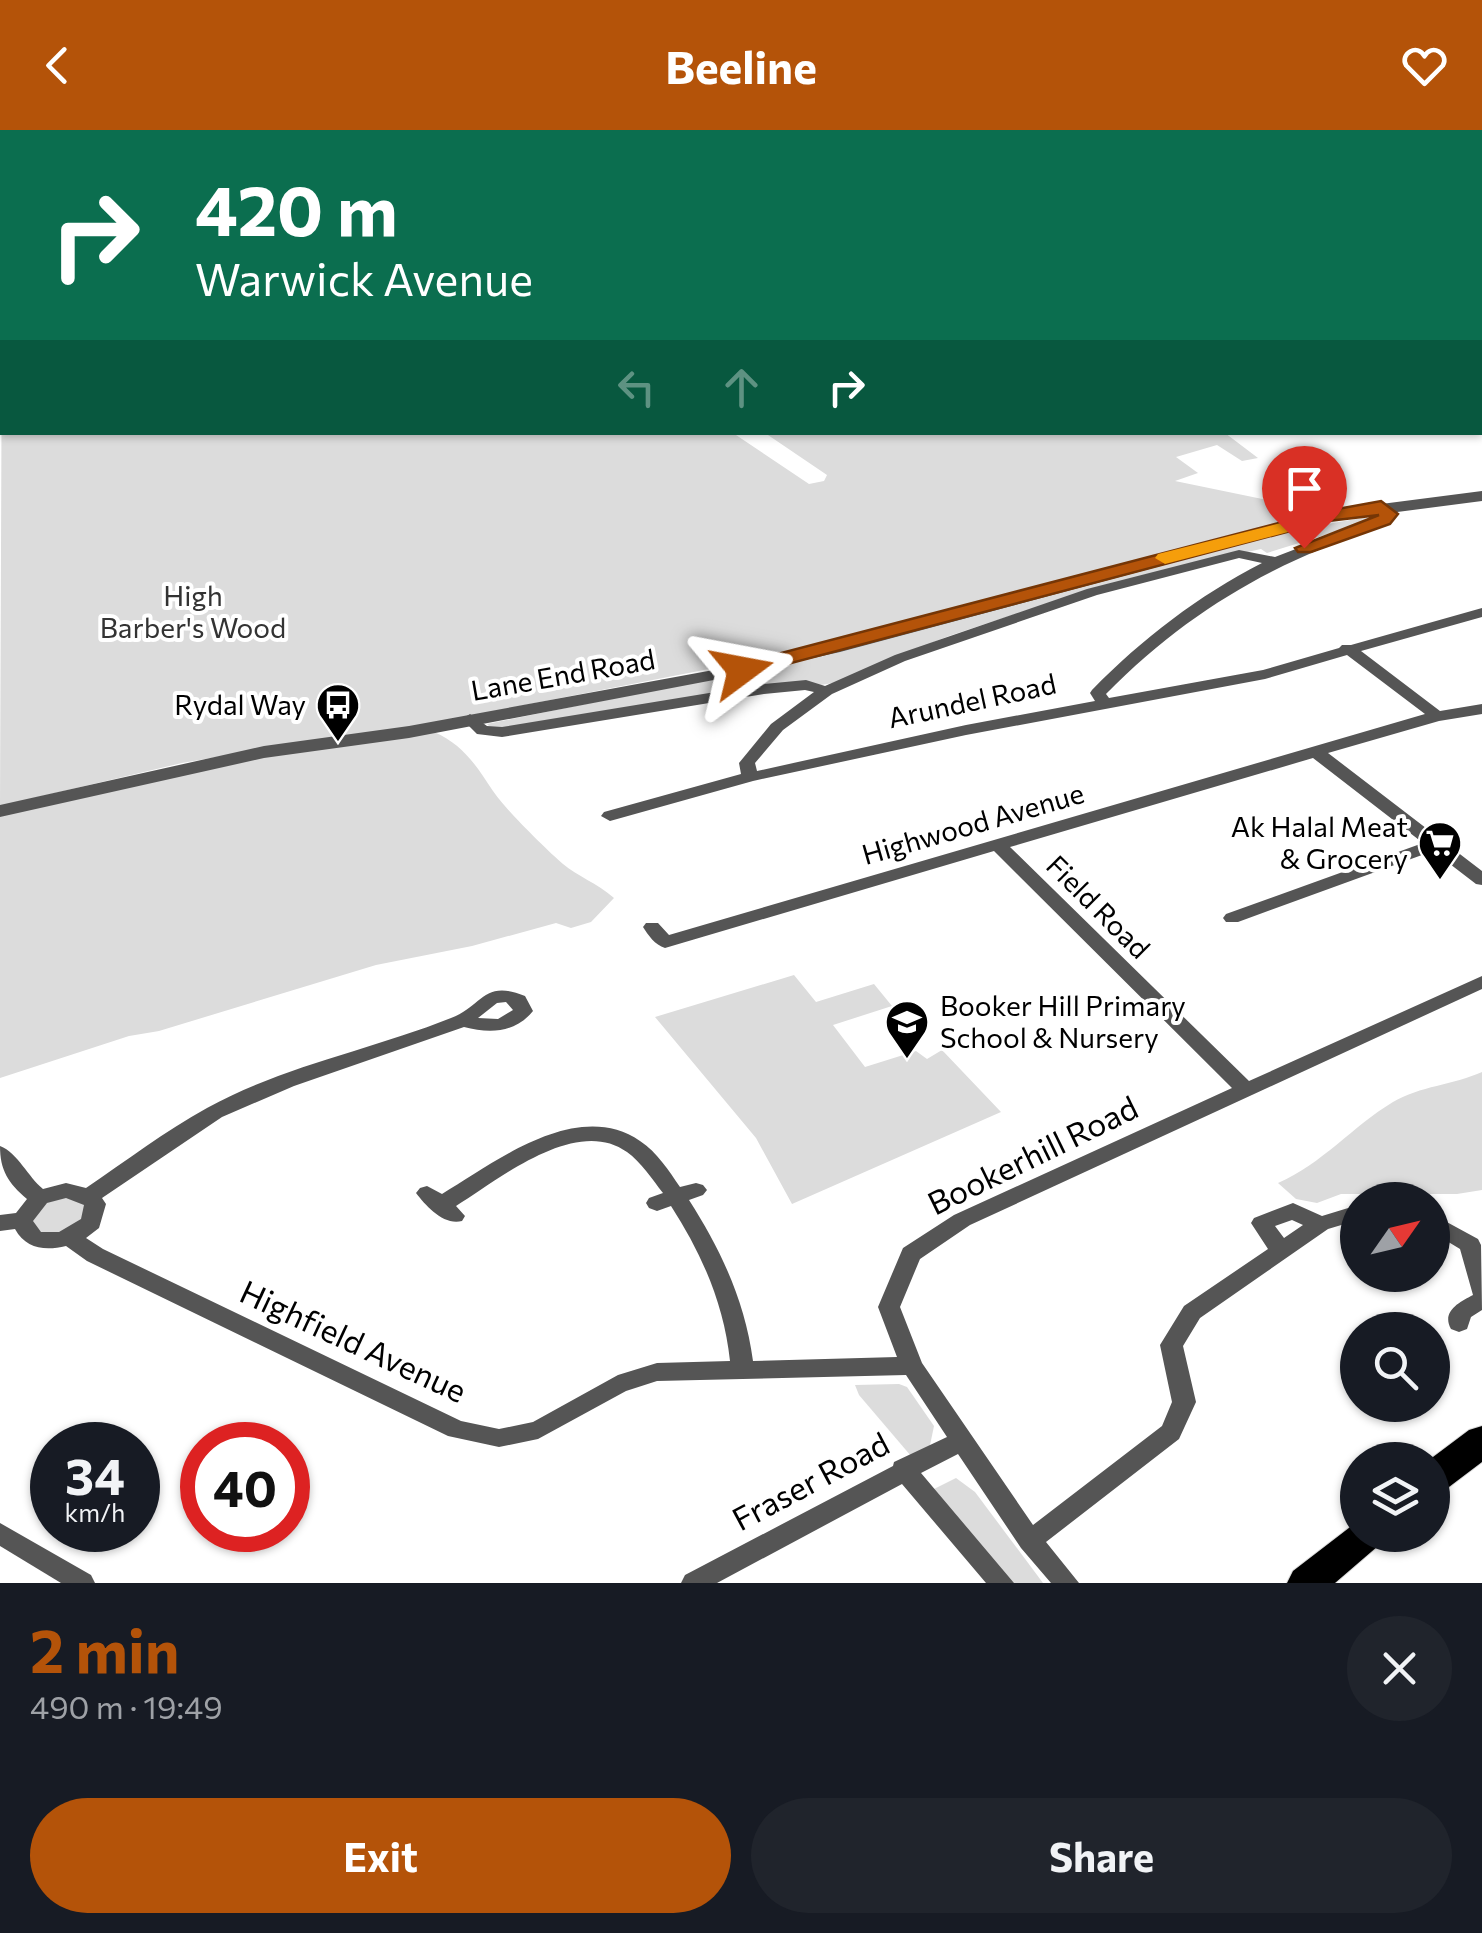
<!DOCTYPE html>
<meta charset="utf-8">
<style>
:root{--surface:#171b24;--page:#20242c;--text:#f1f3f6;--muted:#9ea1a6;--accent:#b45309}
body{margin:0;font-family:Commissioner,sans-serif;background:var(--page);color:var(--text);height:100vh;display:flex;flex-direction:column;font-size:38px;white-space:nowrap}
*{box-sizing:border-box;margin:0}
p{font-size:32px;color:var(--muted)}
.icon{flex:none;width:55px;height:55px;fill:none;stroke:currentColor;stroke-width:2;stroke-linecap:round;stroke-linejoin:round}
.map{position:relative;height:1453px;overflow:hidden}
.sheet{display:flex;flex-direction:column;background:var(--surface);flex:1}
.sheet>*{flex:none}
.hud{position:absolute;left:0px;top:0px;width:1482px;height:305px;box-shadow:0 2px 8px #0004;background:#0b6e4f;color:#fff;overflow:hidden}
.needle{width:65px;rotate:56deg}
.tools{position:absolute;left:1340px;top:1052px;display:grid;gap:20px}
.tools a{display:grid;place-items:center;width:110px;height:110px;border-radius:50%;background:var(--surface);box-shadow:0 2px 8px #0004;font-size:50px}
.speed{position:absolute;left:30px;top:1292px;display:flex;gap:20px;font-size:50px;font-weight:700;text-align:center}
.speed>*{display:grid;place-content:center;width:130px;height:130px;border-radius:50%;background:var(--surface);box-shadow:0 2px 8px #0004;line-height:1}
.speed small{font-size:25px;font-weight:400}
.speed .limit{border:15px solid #d22;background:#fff;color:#111}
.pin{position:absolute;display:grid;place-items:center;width:85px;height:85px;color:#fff;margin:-102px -42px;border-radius:50% 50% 50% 0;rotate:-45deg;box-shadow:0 0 10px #0007}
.pin .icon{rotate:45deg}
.me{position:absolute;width:110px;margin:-55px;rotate:77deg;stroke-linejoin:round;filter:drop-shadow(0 0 8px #0008)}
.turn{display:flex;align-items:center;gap:35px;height:210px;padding:0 30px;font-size:45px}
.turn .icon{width:130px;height:130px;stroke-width:2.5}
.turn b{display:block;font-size:70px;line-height:85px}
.lanes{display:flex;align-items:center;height:95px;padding:0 30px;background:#0003;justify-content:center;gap:50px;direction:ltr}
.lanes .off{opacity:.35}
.round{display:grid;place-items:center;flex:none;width:105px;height:105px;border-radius:52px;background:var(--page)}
.head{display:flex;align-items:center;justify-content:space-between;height:170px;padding:0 30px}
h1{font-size:60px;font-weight:700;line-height:75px;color:var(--accent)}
.button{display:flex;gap:20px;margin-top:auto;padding:20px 30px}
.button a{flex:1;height:115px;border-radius:60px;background:var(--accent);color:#fff;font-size:40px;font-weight:700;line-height:115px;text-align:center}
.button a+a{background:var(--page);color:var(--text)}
header{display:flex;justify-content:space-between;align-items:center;height:130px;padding:0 30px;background:var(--accent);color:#fff;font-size:45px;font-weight:700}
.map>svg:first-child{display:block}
.green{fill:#dcdcdc}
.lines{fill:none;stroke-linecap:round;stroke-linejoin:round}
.trunk-casing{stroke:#dbdbdb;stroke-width:2}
.minor{fill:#555;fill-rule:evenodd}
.tertiary{fill:#555;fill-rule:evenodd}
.trunk{fill:#000;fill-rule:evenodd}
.route{fill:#b45309;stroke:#753606;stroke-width:2.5}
.slow{fill:#f59e0b}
.labels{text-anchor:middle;stroke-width:8;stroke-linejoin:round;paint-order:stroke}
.park-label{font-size:28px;fill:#333;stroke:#fff}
.street-label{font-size:28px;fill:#000;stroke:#fff}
.poi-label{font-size:28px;fill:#000;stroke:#fff;text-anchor:end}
.near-street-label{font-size:32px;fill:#000;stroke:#fff}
</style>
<header><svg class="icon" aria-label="back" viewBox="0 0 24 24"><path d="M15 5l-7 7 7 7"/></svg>Beeline<svg class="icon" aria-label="heart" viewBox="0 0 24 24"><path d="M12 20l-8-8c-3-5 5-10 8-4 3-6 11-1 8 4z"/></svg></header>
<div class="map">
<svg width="1482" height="1453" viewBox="0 0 1482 1453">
<rect width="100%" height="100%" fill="#fff"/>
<g class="green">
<path d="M 2,167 L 2,302 L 733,303 L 809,354 L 824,351 L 827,345 L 765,303 L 1225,303 L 1258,328 L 1242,331 L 1217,315 L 1176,327 L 1198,343 L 1175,351 L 1325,382 L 1324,386 L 1248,402 L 750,531 L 387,602 L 303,612 L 182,633 L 0,676 Z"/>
<path d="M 1367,387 L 1373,390 L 1267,423 L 1261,419 C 1155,441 1051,471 949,506 C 911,519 848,557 813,555 L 492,599 L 487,594 L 777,535 L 1243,409 Z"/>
<path d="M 434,602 C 464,615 477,637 493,661 C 505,679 546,719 563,734 C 577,746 597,753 614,768 L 591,792 L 571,798 L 556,793 L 472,816 L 376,835 L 159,901 L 129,906 L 0,948 L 0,683 L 215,634 Z"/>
<path d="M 794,845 L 816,872 L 874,854 L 892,876 L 833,895 L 865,937 L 916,921 L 927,929 L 942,920 L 1001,982 L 792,1074 L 756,1008 L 655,887 Z"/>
<path d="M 1482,942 L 1482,1060 L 1457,1064 L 1341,1064 L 1317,1073 L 1296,1069 L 1278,1053 C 1322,1034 1353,996 1393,972 C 1420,956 1453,955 1482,942 Z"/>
<path d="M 65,1067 L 82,1070 L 89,1088 L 51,1108 L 32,1097 L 33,1085 L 46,1073 Z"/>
<path d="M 899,1254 L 907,1257 L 934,1296 L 929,1320 L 911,1326 L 859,1265 L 855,1255 Z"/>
<path d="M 956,1348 L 975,1362 L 1043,1453 L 1012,1453 L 932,1360 Z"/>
</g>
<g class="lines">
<g class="trunk-casing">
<g id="trunk">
<path d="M 1482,1296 L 1482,1332 L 1445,1360 L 1432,1364 L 1432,1330 L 1429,1330 L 1469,1300 Z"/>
<path d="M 1358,1391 L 1358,1405 L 1383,1405 L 1378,1416 L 1335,1453 L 1287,1453 L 1293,1441 Z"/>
</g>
</g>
<g class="minor">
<rect x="1480" y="162" width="2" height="7"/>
<rect x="1480" y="216" width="2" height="8"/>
<path d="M 1480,284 L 1482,285 L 1482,294 L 1480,293 Z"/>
<path d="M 1381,372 L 1396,384 L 1389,393 C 1277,431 1190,479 1106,564 L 1109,568 L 1263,540 L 1339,518 L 1342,515 L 1351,515 L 1482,478 L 1482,487 L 1361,521 L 1440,581 L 1482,574 L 1482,584 L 1439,591 L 1328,623 L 1482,741 L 1482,755 L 1476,754 L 1433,721 L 1238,792 L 1226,792 L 1223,788 L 1226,784 L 1423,713 L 1313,628 L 1010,717 L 1249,951 L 1482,846 L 1482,859 L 970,1095 L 920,1129 L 900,1177 L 922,1233 L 1033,1395 L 1162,1296 L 1172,1272 L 1160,1215 L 1184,1176 L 1268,1119 L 1251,1093 L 1254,1088 L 1293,1073 L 1322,1086 L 1358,1075 L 1358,1090 L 1328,1099 L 1200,1188 L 1183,1216 L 1196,1272 L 1179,1309 L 1046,1412 L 1079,1453 L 1051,1453 L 1021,1418 L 958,1324 L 921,1343 L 1014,1453 L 986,1453 L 902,1354 L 717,1453 L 681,1453 L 685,1445 L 893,1336 L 894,1332 L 947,1307 L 906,1245 L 657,1251 L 626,1261 L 538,1309 L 499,1317 L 448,1306 L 87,1131 L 66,1116 C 45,1121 26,1119 15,1099 L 0,1101 L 0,1085 L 16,1083 L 27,1069 C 8,1053 0,1040 0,1016 C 18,1023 28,1047 43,1059 L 66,1053 L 86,1058 C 126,1031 165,1001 207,978 C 283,936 371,920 451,888 C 483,876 483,849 525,866 L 533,881 C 515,903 490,904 464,897 L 294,956 L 222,987 L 102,1068 L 106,1074 L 99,1098 L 86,1108 L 103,1119 L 461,1291 L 499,1299 L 533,1292 L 618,1245 L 657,1233 L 730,1231 C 724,1174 702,1124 671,1076 L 657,1081 L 649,1078 L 646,1073 L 649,1068 L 663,1063 C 652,1049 641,1032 627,1022 C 576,985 498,1050 456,1076 L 465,1086 L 462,1091 C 444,1096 426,1076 416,1063 L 420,1058 L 427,1056 L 442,1064 C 495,1032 577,968 640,1011 C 657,1022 669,1041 680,1057 L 696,1053 L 703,1055 L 707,1060 L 703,1065 L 689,1070 C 721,1120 745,1171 753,1231 L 897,1227 L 878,1177 L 903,1118 L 954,1085 L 1232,958 L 994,721 L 665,818 C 655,815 648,805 643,797 L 646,793 L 658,793 L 669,805 L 1425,584 L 1347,525 L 1265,549 L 966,605 L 753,651 L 610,691 L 601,686 L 604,682 L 741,644 L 739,633 L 771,594 L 814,562 L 805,560 L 764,564 L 502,607 L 477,604 L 462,589 L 470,584 L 487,596 L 502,597 L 764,554 L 806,550 L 825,556 L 895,525 L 1087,459 L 1239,420 L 1275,427 L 1379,387 L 1381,384 L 1374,376 ZM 1239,428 L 1262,433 C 1198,466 1143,508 1092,560 L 1090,563 L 1095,571 L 966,595 L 757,641 L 755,633 L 783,600 L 832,564 L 905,531 L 1097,465 ZM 506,872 L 513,880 L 498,889 L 478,888 L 497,873 ZM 66,1068 L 84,1075 L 81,1089 L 59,1102 L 41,1102 L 33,1091 L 47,1073 ZM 1292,1090 L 1303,1095 L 1284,1108 L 1275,1096 Z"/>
<path d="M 1432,1084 L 1478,1109 L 1481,1115 L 1482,1180 L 1471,1187 L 1467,1199 L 1459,1202 L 1451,1199 C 1441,1181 1460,1172 1473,1165 L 1460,1119 L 1432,1102 Z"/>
<path d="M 0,1393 L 91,1445 L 95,1453 L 61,1453 L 0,1416 Z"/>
</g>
<path class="tertiary" d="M 1482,361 L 1482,371 L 1328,391 L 840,522 L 719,549 L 409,608 L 264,628 L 0,687 L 0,675 L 264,616 L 409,596 L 719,539 L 831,513 L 1327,381 Z"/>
<use href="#trunk" class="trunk"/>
</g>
<path class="route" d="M 1381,371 L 1398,384 L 1390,394 L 1311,422 L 1298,422 L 1295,418 L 1379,385 L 1328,391 L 742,546 L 732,540 L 735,535 L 1321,382 Z"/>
<path class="slow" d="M 1312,385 L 1321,390 L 1319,394 L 1165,434 L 1155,428 L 1158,424 Z"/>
<defs>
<g id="bus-pin" transform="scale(2.25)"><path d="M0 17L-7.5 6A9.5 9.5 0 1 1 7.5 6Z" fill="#000" stroke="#fff"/><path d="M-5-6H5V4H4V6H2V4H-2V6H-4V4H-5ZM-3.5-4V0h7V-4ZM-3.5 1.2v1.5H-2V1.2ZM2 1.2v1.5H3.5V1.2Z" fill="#fff"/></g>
<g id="supermarket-pin" transform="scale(2.25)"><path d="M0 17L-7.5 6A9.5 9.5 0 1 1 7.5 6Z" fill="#000" stroke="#fff"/><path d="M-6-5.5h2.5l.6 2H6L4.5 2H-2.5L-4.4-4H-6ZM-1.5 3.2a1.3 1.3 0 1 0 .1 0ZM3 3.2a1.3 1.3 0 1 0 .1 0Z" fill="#fff"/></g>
<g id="school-pin" transform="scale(2.25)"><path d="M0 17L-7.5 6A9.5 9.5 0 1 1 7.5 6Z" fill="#000" stroke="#fff"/><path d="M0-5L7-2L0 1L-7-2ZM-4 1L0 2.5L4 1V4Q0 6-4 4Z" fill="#fff"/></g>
</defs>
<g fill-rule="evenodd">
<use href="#bus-pin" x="338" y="575"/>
<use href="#supermarket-pin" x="1440" y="713"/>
<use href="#school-pin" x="907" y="892"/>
</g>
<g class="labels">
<g class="park-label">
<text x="193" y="476">High<tspan x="193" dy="32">Barber's Wood</tspan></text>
</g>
<g class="street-label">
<text transform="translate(563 545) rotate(-10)" y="10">Lane End Road</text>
<text transform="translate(972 571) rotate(-12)" y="10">Arundel Road</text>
<text transform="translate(973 694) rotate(-16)" y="10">Highwood Avenue</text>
<text transform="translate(1098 777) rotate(45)" y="10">Field Road</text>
</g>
<g class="poi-label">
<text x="306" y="585">Rydal Way</text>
<text x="1408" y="707">Ak Halal Meat<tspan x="1408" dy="32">&amp; Grocery</tspan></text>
<text x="940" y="886" text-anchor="start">Booker Hill Primary<tspan x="940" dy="32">School &amp; Nursery</tspan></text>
</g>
<g class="near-street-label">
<text transform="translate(1033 1026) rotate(-26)" y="11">Bookerhill Road</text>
<text transform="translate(353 1212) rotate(25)" y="11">Highfield Avenue</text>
<text transform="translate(811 1352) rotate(-28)" y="11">Fraser Road</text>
</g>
</g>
</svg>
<div class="tools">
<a><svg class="needle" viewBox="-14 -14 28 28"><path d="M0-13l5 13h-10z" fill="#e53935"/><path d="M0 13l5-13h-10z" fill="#9ea1a6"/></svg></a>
<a><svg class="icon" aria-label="search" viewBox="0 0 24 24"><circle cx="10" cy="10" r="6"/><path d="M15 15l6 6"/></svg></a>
<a><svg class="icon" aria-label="layers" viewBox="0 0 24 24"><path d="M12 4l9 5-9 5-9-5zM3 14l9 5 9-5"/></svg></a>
</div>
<div class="speed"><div>34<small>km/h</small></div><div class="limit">40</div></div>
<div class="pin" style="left:1304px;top:418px;background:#d93025"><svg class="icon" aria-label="arrive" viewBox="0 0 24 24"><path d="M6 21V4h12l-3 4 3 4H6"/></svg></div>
<svg class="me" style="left:742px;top:540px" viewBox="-20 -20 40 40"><path d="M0-17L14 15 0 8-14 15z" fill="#b45309" stroke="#fff" stroke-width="4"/></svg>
<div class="hud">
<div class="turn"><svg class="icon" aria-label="right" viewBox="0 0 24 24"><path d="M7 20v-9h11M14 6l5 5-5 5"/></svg><div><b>420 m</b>Warwick Avenue</div></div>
<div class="lanes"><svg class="icon off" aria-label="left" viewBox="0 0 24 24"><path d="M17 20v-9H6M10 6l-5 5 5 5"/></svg><svg class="icon off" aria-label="ahead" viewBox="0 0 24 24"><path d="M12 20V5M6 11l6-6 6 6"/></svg><svg class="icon" aria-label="right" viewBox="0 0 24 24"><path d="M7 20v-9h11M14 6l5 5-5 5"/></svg></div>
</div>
</div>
<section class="sheet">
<div class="head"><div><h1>2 min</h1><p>490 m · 19:49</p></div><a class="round"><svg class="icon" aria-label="close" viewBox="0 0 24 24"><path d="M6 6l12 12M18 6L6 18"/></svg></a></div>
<div class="button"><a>Exit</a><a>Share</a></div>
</section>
